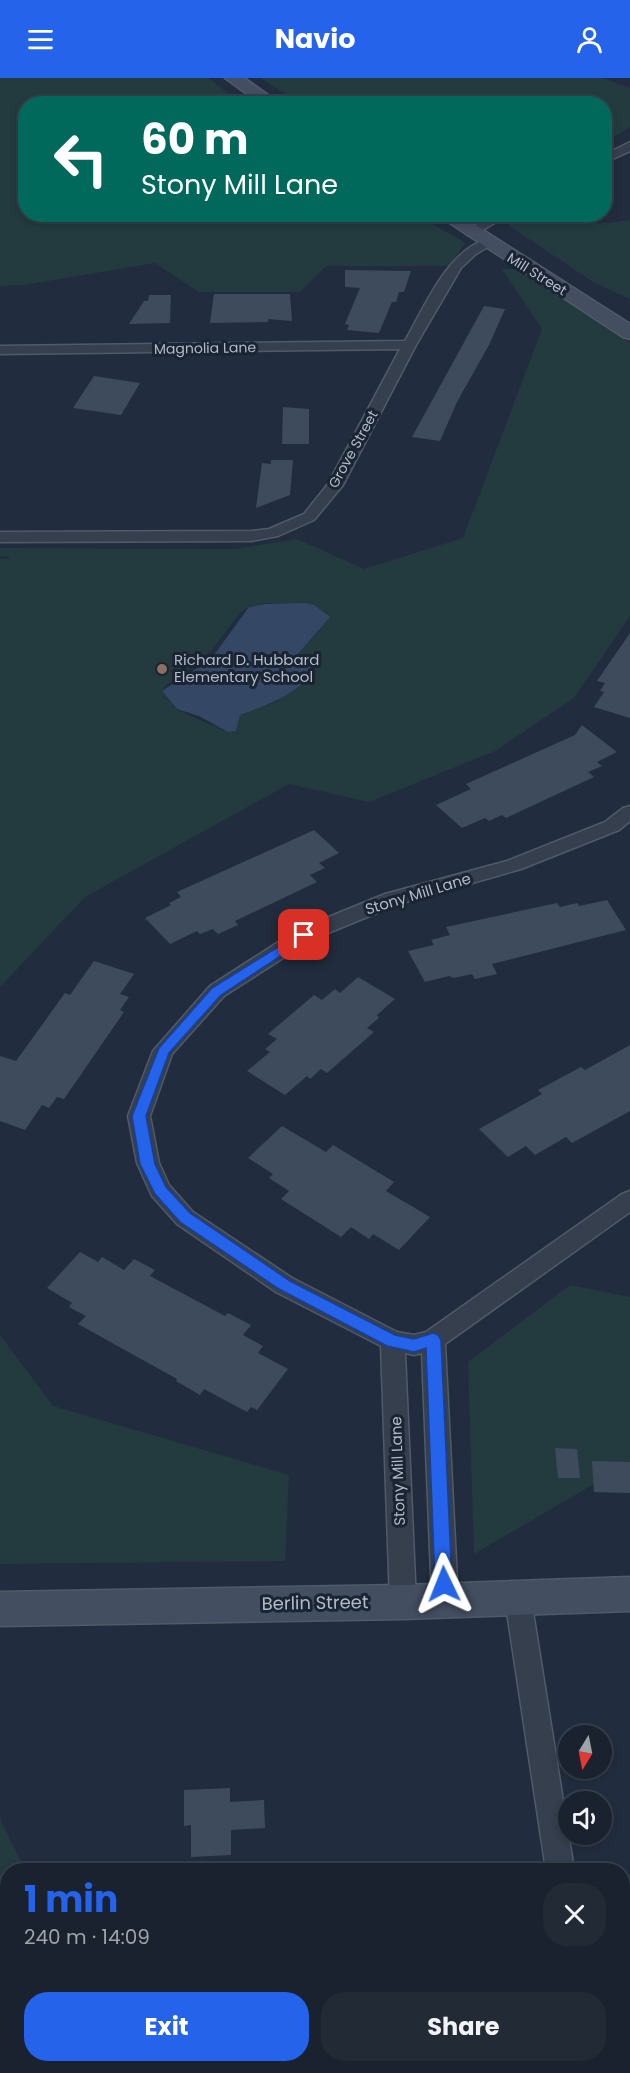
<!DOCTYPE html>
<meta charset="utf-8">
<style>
:root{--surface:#19222e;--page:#222a36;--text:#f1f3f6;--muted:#9fa4aa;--line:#373f4a;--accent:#2563eb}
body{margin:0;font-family:Poppins,sans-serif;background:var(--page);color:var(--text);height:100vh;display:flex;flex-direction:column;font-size:22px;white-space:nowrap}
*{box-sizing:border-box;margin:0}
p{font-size:20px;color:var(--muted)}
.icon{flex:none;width:33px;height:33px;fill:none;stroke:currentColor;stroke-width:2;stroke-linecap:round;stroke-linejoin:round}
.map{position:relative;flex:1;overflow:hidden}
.side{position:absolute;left:0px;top:1785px;width:630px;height:210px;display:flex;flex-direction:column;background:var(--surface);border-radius:24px 24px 0 0;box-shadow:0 3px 9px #0003,0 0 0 2px var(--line)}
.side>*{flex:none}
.hud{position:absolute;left:18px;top:18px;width:594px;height:126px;border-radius:24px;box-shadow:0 3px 9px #0003,0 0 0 2px var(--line);background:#00695c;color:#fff;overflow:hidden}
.needle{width:39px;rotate:190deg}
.tools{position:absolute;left:558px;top:1647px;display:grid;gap:12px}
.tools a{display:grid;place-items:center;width:54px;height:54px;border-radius:50%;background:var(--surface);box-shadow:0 3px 9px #0003,0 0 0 2px var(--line);font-size:30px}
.pin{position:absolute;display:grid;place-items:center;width:51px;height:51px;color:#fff;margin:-26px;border-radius:12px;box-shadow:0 3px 9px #0006}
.me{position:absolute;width:66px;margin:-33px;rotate:358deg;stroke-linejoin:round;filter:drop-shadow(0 0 4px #0008)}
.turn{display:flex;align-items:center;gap:21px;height:126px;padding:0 24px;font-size:27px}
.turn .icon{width:78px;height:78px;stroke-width:2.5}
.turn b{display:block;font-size:42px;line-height:51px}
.round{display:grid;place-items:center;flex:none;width:63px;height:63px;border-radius:24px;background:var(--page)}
.head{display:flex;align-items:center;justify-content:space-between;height:102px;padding:0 24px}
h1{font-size:36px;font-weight:700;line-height:45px;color:var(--accent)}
.cta{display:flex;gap:12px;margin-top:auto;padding:12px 24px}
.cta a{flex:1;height:69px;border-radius:24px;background:var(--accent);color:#fff;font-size:24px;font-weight:700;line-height:69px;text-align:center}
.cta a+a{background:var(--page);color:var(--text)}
header{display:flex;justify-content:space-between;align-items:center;height:78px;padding:0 24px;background:var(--accent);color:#fff;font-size:27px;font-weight:700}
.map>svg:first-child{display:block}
.green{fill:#233b3f;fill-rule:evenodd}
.water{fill:#344866}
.building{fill:#3d4b5d}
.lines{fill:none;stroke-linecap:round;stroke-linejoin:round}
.street-casing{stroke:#505a68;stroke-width:3}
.secondary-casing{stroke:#505a68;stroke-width:3}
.street{fill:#353f4d;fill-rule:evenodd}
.secondary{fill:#434e61;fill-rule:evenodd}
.route{fill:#2563eb;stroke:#184099;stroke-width:1.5}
.education-dot{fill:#8d6e63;stroke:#1a2432;stroke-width:2}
.labels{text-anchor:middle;stroke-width:6;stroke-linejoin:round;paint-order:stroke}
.far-street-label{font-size:14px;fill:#b1bac9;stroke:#1a2432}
.poi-label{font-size:15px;fill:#b1bac9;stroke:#1a2432;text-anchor:start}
.street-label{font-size:15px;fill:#b1bac9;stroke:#1a2432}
.near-street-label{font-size:18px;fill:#b1bac9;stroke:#1a2432}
</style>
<header><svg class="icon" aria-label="menu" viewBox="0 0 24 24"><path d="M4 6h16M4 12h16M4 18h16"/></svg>Navio<svg class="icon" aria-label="person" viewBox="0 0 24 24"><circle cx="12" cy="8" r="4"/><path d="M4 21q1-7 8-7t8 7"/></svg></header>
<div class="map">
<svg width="630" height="1995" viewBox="0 0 630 1995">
<rect width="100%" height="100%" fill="#212d3e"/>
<g class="green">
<path d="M 0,0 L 208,0 L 242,25 L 26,26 L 26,136 L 418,137 L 465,165 L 450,188 L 326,188 L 300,214 L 199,214 L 155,185 L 24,207 L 0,208 Z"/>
<path d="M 260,0 L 603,0 L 630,10 L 630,49 L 605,64 L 604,26 L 300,25 Z"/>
<path d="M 526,136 L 562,137 L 575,144 L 609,145 L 630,142 L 630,221 L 593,204 L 508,147 Z"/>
<path d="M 502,191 L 517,191 L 630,265 L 630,538 L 574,620 L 495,673 L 369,724 L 289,706 L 85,819 L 0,909 L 0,481 L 9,481 L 9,478 L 0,478 L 0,470 L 235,471 L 297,461 L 364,491 L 463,460 L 542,251 ZM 265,525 L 305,525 L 319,553 L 295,578 L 278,623 L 240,637 L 236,653 L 228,654 L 177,632 L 162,614 L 165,608 L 178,600 L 211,573 L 240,535 L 248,529 Z"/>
<path d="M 570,1207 L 630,1219 L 630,1385 L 474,1476 L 468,1284 Z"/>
<path d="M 0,1257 L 53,1328 L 289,1397 L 285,1483 L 0,1486 Z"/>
<path d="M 0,1741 L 25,1792 L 8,1792 L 8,1954 L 0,1959 Z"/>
</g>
<path class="water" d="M 305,525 L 314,527 L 330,539 L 296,578 L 313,589 C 306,614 262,629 240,637 L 236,653 L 228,654 L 199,638 L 177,631 L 162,613 L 211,581 L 249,529 L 265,526 Z"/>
<g class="building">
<path d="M 345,192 L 411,193 L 404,214 L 399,214 L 396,224 L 392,224 L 379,255 L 347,252 L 349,247 L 345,246 L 360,210 L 345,209 Z"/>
<path d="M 214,216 L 290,216 L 292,243 L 268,241 L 268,244 L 210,245 Z"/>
<path d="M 149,217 L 171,217 L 170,245 L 129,246 L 144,223 L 148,223 Z"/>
<path d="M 484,228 L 505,231 L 489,267 L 457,324 L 440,363 L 412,359 Z"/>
<path d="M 94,298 L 140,305 L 121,337 L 73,330 Z"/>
<path d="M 283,329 L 309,331 L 309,366 L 282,366 Z"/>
<path d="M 271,382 L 293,382 L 290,417 L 256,430 L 262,385 L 271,386 Z"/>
<path d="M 630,555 L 630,640 L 594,629 L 604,614 L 600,613 L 605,605 L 597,603 Z"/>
<path d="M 582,647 L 617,674 L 597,684 L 602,688 L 588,694 L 594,699 L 506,740 L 502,737 L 489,743 L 485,740 L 462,750 L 436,727 L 471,711 L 466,706 L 575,657 Z"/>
<path d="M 314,752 L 339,775 L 319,785 L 325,790 L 310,797 L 317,804 L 235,843 L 238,847 L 218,856 L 213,851 L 200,856 L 197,853 L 170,866 L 145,840 L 171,827 L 169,825 L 181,819 L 177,814 Z"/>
<path d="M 607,822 L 626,852 L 492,886 L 497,896 L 475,901 L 472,896 L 454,900 L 449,898 L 425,904 L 408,873 L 434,867 L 431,862 L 450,857 L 446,849 L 557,825 L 560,829 L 577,825 L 579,828 Z"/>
<path d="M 94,883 L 134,896 L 120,916 L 129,919 L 120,932 L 124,934 L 64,1021 L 57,1019 L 49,1030 L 42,1027 L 25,1052 L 0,1043 L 0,978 L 16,983 L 65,915 L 70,917 Z"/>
<path d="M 358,899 L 395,921 L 377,937 L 379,940 L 367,950 L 374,954 L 327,995 L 321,991 L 310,1001 L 307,998 L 285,1017 L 247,993 L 270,974 L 265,971 L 277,961 L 268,956 L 314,917 L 322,922 L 335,911 L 340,915 Z"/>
<path d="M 630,967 L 630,1033 L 572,1065 L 566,1059 L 535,1077 L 526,1068 L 508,1079 L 479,1051 L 542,1016 L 538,1012 L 581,989 L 585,992 Z"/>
<path d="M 282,1048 L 326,1074 L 333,1067 L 394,1104 L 386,1113 L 430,1139 L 399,1172 L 373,1156 L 369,1161 L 351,1149 L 341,1159 L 281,1121 L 289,1113 L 269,1100 L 273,1096 L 248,1080 Z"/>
<path d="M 80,1174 L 98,1184 L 102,1179 L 124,1192 L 134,1181 L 155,1192 L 150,1198 L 225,1238 L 228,1235 L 251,1247 L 243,1257 L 263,1268 L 258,1275 L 288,1291 L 257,1332 L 251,1329 L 247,1334 L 204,1311 L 200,1317 L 176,1303 L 177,1301 L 78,1246 L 86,1238 L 69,1229 L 72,1225 L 47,1210 Z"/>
<path d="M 555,1370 L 577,1371 L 580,1400 L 558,1400 Z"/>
<path d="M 592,1383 L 630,1384 L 630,1415 L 594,1414 Z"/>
<path d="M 230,1710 L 230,1724 L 264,1722 L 265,1750 L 231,1752 L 231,1777 L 191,1779 L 191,1747 L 184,1748 L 184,1712 Z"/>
</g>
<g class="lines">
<g class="street-casing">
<g id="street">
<path d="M 630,64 L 630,73 L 604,85 L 604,77 Z"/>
<path d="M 493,136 L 509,136 L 475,157 L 467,157 L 465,154 Z"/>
<path d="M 488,161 L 493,162 L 494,165 L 476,176 L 461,190 L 416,267 L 343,407 L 314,442 L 278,458 L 251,463 L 0,464 L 0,454 L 251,453 L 269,451 L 304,436 L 328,406 L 400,271 L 0,276 L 0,268 L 405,263 C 424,230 448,171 488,161 Z"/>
<path d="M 630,728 L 630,743 L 619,752 L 521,791 L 399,826 L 311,862 L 224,918 L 172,976 L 150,1038 L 159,1085 L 169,1107 L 193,1134 L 292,1200 L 397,1254 L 414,1257 L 426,1254 L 622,1116 L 630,1113 L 630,1134 L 445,1266 L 458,1522 L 454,1531 L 445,1534 L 436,1531 L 432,1522 L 422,1275 L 414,1277 L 405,1275 L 416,1524 L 412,1533 L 403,1536 L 394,1533 L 390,1524 L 381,1268 L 276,1214 L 177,1146 L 152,1118 L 137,1085 L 128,1038 L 153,973 L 210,908 L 297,852 L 385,816 L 507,783 L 605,744 L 623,730 Z"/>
<path d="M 518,1509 L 527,1512 L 531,1521 L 574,1792 L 546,1792 L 505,1521 L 509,1512 Z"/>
<rect x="544" y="1988" width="30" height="7"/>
</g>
</g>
<g class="secondary-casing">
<g id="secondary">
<path d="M 225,0 L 244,0 L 281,26 L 261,26 Z"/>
<path d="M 436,136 L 458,136 L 630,246 L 630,261 L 623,259 Z"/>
<path d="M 630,1499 L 630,1533 L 403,1541 L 0,1548 L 0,1514 L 403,1507 Z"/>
</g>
</g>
<use href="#street" class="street"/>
<use href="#secondary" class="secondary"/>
</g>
<path class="route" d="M 304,853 L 310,857 L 308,860 L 221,917 L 169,975 L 146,1038 L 155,1086 L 166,1109 L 190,1135 L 290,1203 L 395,1257 L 414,1261 L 433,1255 L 438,1257 L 441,1262 L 452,1506 L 450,1511 L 444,1513 L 438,1511 L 435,1506 L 426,1270 L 414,1274 L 387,1268 L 279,1211 L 180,1144 L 155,1116 L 140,1086 L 132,1038 L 159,970 L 212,910 Z"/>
<circle class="education-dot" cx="162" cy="591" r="6"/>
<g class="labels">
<g class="far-street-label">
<text transform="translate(537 196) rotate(32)" y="5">Mill Street</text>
<text transform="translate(205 270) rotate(-1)" y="5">Magnolia Lane</text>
<text transform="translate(353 371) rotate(-61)" y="5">Grove Street</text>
</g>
<g class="poi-label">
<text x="174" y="587">Richard D. Hubbard<tspan x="174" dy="17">Elementary School</tspan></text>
</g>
<g class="street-label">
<text transform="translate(418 816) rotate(-17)" y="5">Stony Mill Lane</text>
<text transform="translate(398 1393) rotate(-92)" y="5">Stony Mill Lane</text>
</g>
<g class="near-street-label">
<text transform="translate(315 1525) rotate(-1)" y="6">Berlin Street</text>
</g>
</g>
</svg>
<div class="tools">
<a><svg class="needle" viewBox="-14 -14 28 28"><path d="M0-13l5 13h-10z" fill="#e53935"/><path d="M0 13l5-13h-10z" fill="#9fa4aa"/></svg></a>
<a><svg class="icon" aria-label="sound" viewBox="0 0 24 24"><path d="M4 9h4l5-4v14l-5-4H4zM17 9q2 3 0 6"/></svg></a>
</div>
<div class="pin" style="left:304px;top:857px;background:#d93025"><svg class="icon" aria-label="arrive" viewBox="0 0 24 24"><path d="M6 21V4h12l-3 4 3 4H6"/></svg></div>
<svg class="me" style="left:444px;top:1506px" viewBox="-20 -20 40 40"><path d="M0-17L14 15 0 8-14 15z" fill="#2563eb" stroke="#fff" stroke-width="4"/></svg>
<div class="hud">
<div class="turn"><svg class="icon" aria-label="left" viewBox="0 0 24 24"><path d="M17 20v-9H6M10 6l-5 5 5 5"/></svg><div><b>60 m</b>Stony Mill Lane</div></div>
</div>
<section class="side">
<div class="head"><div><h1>1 min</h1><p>240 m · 14:09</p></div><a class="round"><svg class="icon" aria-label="close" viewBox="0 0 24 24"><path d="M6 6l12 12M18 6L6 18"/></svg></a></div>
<div class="cta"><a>Exit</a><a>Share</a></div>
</section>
</div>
